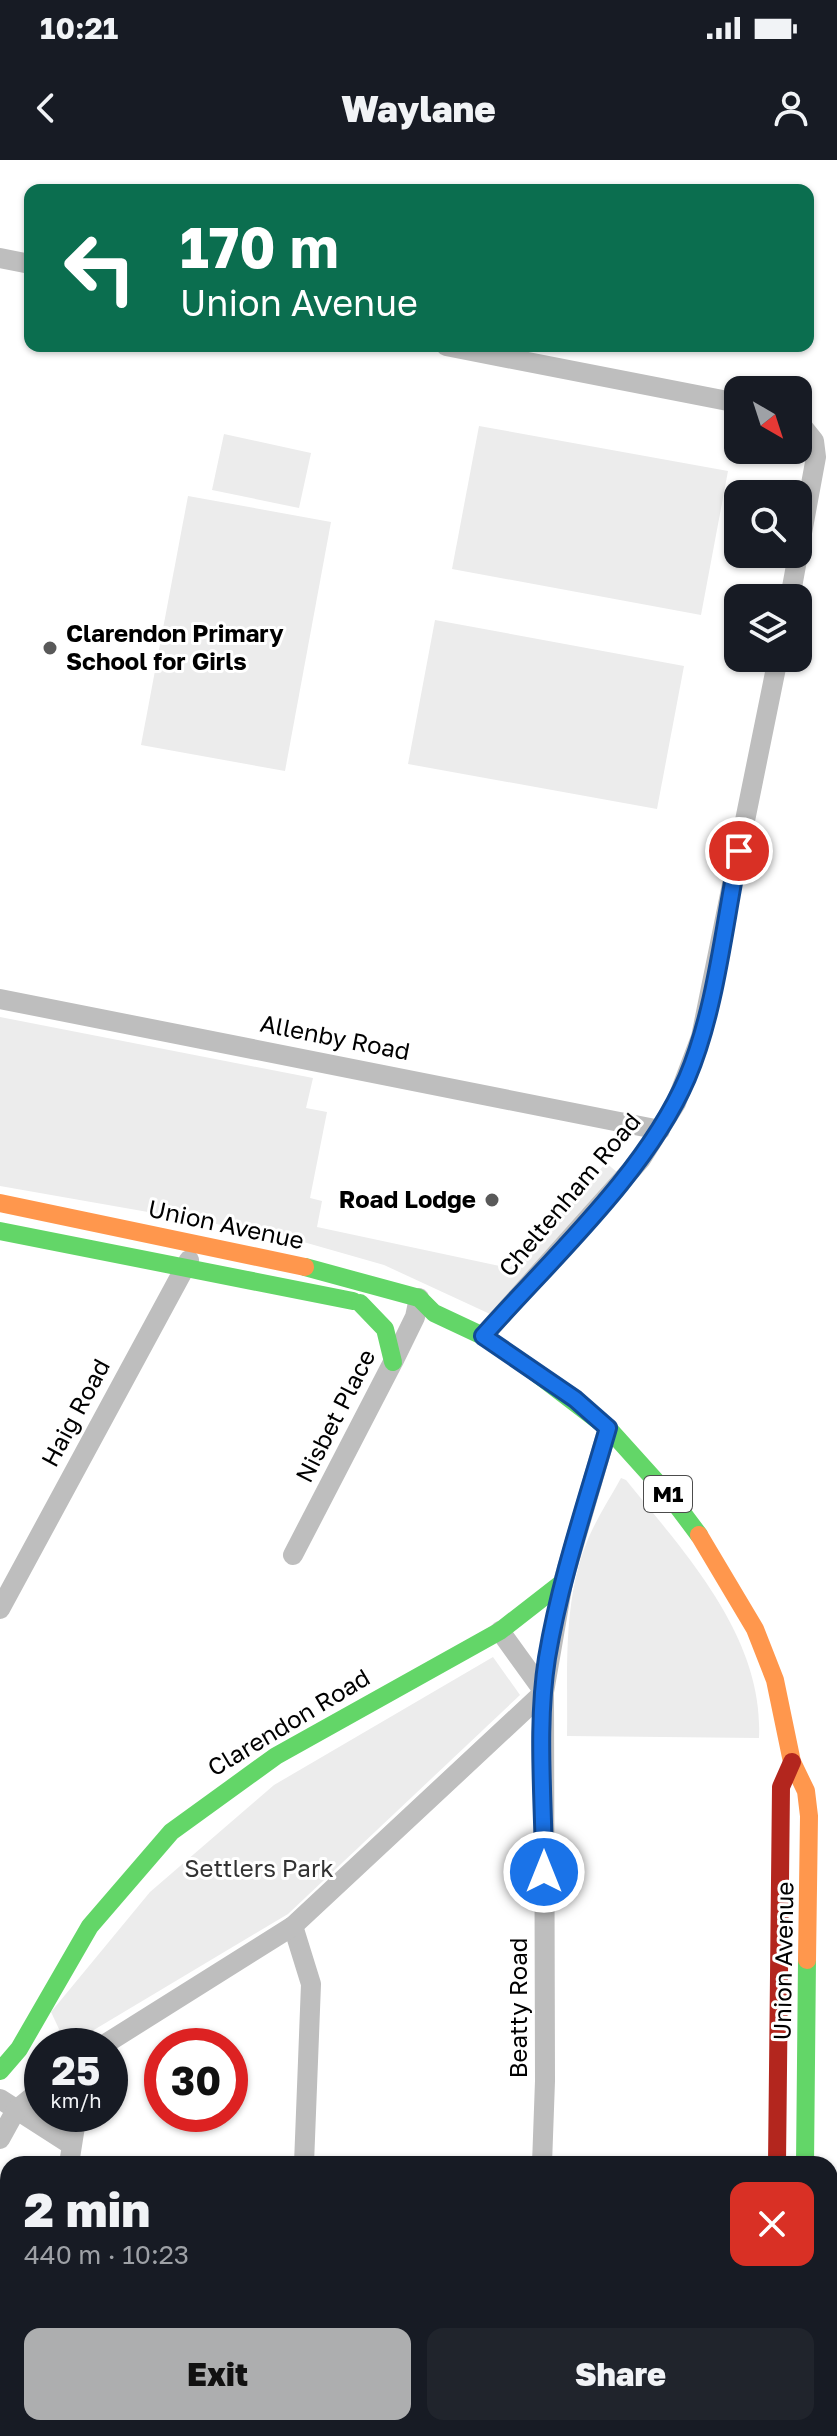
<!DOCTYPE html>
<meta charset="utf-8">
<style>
:root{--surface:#171b24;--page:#20242c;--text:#f1f3f6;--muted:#9ea1a6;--accent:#adaeaf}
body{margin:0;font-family:"Golos Text",sans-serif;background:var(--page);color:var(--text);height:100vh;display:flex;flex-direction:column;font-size:30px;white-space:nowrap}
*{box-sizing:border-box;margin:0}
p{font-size:26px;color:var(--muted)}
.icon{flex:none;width:44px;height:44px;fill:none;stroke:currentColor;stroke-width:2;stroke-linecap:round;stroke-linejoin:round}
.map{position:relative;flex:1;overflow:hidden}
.panel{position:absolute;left:0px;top:1996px;width:838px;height:280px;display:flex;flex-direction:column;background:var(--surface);border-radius:24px 24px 0 0;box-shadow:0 2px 6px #0004}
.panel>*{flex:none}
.hud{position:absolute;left:24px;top:24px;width:790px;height:168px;border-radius:16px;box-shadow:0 2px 6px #0004;background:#0b6e4f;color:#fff;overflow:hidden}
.needle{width:52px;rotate:141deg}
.tools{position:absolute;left:724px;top:216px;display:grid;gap:16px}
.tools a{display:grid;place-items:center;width:88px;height:88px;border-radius:16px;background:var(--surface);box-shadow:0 2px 6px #0004;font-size:40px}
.speed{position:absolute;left:24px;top:1868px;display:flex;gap:16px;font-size:40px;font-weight:700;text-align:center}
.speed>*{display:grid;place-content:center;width:104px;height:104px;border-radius:50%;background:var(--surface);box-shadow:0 2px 6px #0004;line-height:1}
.speed small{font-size:20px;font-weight:400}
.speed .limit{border:12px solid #d22;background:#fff;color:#111}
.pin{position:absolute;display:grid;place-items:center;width:68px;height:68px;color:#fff;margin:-34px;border:4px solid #fff;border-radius:50%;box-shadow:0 2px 8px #0007}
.me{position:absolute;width:88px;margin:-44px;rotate:0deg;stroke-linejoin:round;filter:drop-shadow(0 0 6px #0008)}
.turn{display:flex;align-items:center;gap:28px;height:168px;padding:0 24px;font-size:36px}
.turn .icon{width:104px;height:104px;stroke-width:2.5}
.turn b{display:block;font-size:56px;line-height:68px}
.round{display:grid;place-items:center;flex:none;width:84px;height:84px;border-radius:16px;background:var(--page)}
.summary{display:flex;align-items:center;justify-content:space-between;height:136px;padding:0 24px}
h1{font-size:48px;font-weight:800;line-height:60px}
.cta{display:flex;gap:16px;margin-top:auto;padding:16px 24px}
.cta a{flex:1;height:92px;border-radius:16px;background:var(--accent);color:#111;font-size:32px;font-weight:800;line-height:92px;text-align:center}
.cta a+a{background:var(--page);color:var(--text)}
.status{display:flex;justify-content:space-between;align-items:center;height:56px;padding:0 40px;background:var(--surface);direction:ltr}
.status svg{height:22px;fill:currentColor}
header{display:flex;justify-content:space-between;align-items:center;height:104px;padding:0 24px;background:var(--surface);font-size:36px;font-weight:800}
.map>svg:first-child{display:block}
.green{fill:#ececec}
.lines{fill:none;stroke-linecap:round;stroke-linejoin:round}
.street{stroke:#bebebe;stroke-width:20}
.fast{stroke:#63d668;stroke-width:18}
.slow{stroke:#ff974d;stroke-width:18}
.jam{stroke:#b3261e;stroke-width:18}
.route-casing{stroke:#114b97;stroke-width:20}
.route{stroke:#1a73e8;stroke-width:14}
.poi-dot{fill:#595959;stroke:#fff;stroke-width:3}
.labels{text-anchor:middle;stroke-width:6;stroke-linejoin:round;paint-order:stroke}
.shield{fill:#fff;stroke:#4c4c4c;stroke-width:2}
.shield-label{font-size:22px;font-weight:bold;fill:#000}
.poi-label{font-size:24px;font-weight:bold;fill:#000;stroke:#fff;text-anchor:start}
.street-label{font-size:24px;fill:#000;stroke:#fff}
.park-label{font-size:24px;fill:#333;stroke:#fff}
</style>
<div class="status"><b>10:21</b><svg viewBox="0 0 49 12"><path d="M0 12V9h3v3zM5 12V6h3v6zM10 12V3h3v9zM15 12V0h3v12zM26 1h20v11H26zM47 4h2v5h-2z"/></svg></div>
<header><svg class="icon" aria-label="back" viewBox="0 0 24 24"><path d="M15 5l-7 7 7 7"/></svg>Waylane<svg class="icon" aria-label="person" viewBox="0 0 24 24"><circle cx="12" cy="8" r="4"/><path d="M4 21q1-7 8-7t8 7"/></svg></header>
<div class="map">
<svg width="837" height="2276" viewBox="0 0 837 2276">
<rect width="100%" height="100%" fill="#fff"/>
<g class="green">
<path d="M 479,266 L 728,311 L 701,455 L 452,409 Z"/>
<path d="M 224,274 L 311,293 L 299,348 L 212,330 Z"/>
<path d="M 188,336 L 331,362 L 285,611 L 141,585 Z"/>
<path d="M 435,460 L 684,506 L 657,649 L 408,604 Z"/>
<path d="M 0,857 L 313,918 L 306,948 L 327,952 L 310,1038 L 322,1041 L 317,1067 L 509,1108 L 606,1003 L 617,1012 L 490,1154 L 384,1105 L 279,1075 L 0,1026 Z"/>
<path d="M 621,1318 L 626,1320 C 685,1393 764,1477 759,1578 L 567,1576 C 568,1511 562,1441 588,1379 C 597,1358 610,1338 621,1318 Z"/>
<path d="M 493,1497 L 520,1535 L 288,1754 L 67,1886 L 51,1852 L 150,1732 L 274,1625 Z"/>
</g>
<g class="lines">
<g class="street">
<path d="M 0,98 L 30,104"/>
<path d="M 446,186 L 738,243"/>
<path d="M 790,438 L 816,297 L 814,281 L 798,261"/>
<path d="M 0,839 L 660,970"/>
<path d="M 483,1176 L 641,999 L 676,943 L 701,877 L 778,498"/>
<path d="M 293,1395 L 393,1202 L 415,1157 L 419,1138"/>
<path d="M 0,1449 L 189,1100"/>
<path d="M 293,1766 L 311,1824 L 304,2004"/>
<path d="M 102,1886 L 293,1766 L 544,1532 L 500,1471"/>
<path d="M 0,1939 L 70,1984"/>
<path d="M 0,1979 L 16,1950 L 42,1929"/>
<path d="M 69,2004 L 77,1954"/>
<path d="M 542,2004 L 545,1921 L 544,1532 L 563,1422 L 608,1268"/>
<path d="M 532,2268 L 532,2276"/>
<path d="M 254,2276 L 257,2268"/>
</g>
<g class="fast">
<path d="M 0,1071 L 353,1141"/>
<path d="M 305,1107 L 419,1138 L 434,1153 L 483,1176 L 523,1203 L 608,1268 L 672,1339 L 699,1375"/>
<path d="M 360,1143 L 385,1169 L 393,1202"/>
<path d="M 0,1911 L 19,1889 L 90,1766 L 171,1672 L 276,1596 L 500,1471 L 563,1422"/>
<path d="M 805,2004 L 807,1800"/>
<path d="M 803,2268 L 803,2276"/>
</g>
<g class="slow">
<path d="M 0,1043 L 305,1107"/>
<path d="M 699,1375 L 755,1469 L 775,1520 L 792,1602 L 806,1631 L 809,1656 L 807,1800"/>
</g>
<g class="jam">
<path d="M 777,2004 L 781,1627 L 792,1602"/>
<path d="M 0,2244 L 8,2244"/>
<path d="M 774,2268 L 774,2276"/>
</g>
</g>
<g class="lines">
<g class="route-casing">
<path id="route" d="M 544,1712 C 544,1642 536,1567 547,1498 C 560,1420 586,1344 608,1268 L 575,1239 L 483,1176 C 552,1098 646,1013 687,918 C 716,850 724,764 739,691"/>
</g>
<use href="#route" class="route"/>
</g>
<g class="poi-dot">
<circle cx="50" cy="488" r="8"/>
<circle cx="492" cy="1040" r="8"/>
</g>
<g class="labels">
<rect class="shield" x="644" y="1316" width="48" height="36" rx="6"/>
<g class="shield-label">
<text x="668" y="1342">M1</text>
</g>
<g class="poi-label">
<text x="66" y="482">Clarendon Primary<tspan x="66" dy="28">School for Girls</tspan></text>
<text x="476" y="1048" text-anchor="end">Road Lodge</text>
</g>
<g class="street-label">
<text transform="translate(335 878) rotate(11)" y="8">Allenby Road</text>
<text transform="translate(570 1035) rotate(-50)" y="8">Cheltenham Road</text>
<text transform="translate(226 1065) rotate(12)" y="8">Union Avenue</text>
<text transform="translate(76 1253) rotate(-62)" y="8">Haig Road</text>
<text transform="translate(336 1256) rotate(-63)" y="8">Nisbet Place</text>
<text transform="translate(289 1563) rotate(-31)" y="8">Clarendon Road</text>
<text transform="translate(784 1801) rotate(-89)" y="8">Union Avenue</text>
<text transform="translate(519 1848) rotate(-90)" y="8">Beatty Road</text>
</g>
<g class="park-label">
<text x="259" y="1717">Settlers Park</text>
</g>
</g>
</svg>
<div class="tools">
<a><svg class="needle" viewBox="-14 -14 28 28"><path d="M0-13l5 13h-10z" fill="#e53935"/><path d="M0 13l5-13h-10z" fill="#9ea1a6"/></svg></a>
<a><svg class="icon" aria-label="search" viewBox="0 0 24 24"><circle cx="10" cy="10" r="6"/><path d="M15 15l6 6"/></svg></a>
<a><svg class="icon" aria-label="layers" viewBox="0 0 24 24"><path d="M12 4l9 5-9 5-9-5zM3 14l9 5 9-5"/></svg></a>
</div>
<div class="speed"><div>25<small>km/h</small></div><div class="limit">30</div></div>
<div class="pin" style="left:739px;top:691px;background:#d93025"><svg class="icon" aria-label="arrive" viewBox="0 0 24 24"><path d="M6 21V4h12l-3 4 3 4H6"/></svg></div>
<svg class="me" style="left:544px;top:1712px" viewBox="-20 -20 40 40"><circle r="17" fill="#1a73e8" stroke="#fff" stroke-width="3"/><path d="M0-11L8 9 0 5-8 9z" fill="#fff"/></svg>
<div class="hud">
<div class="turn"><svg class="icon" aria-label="left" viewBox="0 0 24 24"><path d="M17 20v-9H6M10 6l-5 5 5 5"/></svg><div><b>170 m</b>Union Avenue</div></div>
</div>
<section class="panel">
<div class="summary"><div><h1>2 min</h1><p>440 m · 10:23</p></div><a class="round" style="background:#d93025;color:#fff"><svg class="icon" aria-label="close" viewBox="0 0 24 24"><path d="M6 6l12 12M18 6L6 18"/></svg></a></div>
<div class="cta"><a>Exit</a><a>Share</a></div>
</section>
</div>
